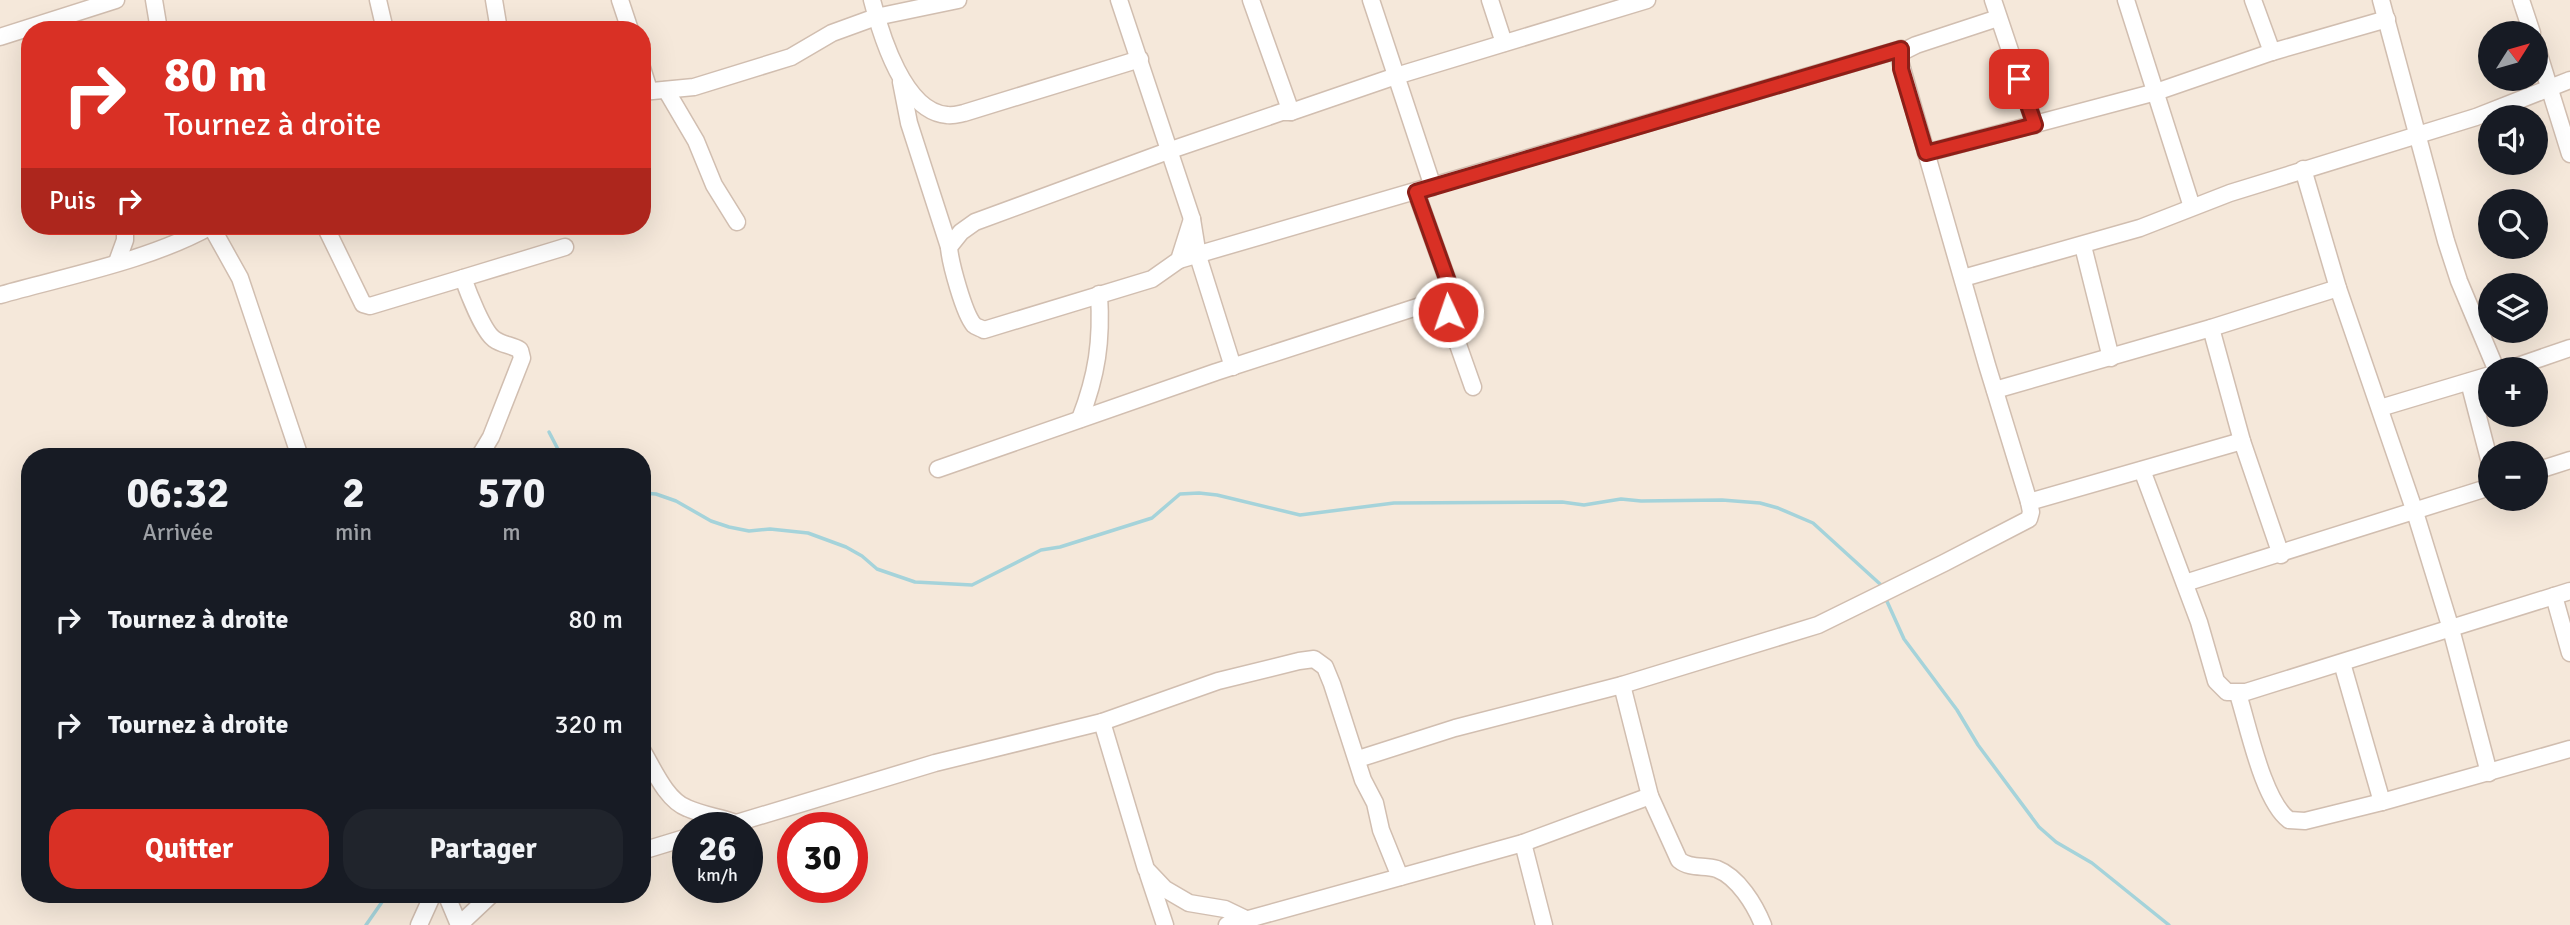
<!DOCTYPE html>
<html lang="fr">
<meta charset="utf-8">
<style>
:root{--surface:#171b24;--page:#20242c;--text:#f1f3f6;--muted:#9ea1a6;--accent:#d93025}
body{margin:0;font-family:Signika,sans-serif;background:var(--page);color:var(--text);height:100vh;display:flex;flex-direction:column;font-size:26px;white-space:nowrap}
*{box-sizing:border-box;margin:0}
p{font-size:23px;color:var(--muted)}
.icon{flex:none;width:38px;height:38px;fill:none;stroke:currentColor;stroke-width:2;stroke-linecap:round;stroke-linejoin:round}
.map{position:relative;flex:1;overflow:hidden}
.panel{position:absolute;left:21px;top:448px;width:630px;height:455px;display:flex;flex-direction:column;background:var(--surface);border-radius:28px;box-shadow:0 7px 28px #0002}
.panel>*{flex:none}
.guide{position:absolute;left:21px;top:21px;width:630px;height:214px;border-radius:28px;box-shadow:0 7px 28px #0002;background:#d93025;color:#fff;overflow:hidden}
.needle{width:46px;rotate:53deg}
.buttons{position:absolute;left:2478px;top:21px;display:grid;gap:14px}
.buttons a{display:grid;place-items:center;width:70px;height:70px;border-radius:50%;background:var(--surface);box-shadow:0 7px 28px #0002;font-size:35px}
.speed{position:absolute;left:672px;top:812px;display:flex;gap:14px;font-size:35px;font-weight:700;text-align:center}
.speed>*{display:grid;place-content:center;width:91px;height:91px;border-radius:50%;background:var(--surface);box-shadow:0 7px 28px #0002;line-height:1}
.speed small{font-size:18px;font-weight:400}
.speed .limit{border:10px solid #d22;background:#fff;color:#111}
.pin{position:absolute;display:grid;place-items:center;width:60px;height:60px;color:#fff;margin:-30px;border-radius:14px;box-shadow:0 4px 10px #0006}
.me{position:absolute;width:77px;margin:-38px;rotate:357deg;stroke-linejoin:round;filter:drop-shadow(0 0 5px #0008)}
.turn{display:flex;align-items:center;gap:24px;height:147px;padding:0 28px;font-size:32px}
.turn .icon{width:91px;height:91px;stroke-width:2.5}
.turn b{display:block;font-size:49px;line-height:60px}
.then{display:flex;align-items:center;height:66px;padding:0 28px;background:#0003;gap:14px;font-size:26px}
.eta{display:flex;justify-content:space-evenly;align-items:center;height:119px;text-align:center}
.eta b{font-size:42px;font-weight:800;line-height:49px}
.action{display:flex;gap:14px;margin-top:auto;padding:14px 28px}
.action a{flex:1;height:80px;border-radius:28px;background:var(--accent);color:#fff;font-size:28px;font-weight:800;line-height:80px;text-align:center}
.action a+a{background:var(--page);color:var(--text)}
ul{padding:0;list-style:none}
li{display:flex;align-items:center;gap:21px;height:105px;padding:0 28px}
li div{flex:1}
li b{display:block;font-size:26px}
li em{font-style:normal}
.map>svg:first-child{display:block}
.residential{fill:#f5e8da;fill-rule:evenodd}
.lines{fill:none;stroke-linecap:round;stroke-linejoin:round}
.stream{stroke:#a5d3da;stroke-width:3.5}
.minor-casing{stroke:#d1beb0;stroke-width:19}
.minor{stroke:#fff;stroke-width:16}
.route-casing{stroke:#8d1f18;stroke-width:18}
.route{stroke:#d93025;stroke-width:12}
</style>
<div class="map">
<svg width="2570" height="925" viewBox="0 0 2570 925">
<rect width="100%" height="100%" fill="#fdf6ec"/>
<path class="residential" d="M 0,0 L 2570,0 L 2570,925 L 0,925 ZM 30,30 L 642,30 L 642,226 L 30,226 ZM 2490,33 L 2536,33 L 2536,79 L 2490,79 ZM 2490,117 L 2536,117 L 2536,163 L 2490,163 ZM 2490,201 L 2536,201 L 2536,247 L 2490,247 ZM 2490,285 L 2536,285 L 2536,331 L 2490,331 ZM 2490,369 L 2536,369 L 2536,415 L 2490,415 ZM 2490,453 L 2536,453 L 2536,499 L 2490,499 ZM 30,457 L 642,457 L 642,894 L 30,894 ZM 688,828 L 747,828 L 747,887 L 688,887 ZM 793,828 L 852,828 L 852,887 L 793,887 Z"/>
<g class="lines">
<g class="stream">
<path d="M 549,432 L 562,457"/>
<path d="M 642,493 L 656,494 L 676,501 L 711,521 L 729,527 L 749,531 L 770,529 L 808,533 L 846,547 L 862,556 L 877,569 L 915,582 L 972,585 L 1041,550 L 1060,547 L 1152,518 L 1180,494 L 1199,493 L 1217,495 L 1300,515 L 1394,503 L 1562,502 L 1584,505 L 1621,499 L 1641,501 L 1722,500 L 1760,503 L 1778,508 L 1813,523 L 1880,584 L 1882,590"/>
<path d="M 1885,597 L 1904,639 L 1957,710 L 1978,745 L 2039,827 L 2056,842 L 2092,863 L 2169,925"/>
<path d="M 366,925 L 382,902"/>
</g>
<g class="minor-casing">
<g id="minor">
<path d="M 154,0 L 159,30"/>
<path d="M 378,0 L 385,30"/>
<path d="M 494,0 L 499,30"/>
<path d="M 620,0 L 630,30"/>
<path d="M 872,0 C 881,35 904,112 947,115 C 953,116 959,114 964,113 L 1140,59"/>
<path d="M 1119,0 L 1192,219 L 1198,256 L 1233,367"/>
<path d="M 1251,0 L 1291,112"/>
<path d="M 1371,0 L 1433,187"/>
<path d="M 1490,0 L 1504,43"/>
<path d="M 1993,0 L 2035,125"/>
<path d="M 2126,0 L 2192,207"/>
<path d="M 2253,0 L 2272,52"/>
<path d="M 2381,0 L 2446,241 L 2459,281 L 2496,369"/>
<path d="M 2521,0 L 2532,33"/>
<path d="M 0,37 L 116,0"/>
<path d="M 2536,45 L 2570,154"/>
<path d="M 642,68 L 649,90"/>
<path d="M 901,82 L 909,123 L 949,247"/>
<path d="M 666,90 L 696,141 L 714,185 L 737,222"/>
<path d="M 642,92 L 694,87 L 791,57 L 832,33 L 876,17 L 958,0"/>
<path d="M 1926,153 L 2156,92 L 2272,52 L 2387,19"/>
<path d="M 2303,169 L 2338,288 L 2415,512 L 2451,629 L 2489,773"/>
<path d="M 1416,192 L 1450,287 L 1450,322 L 1473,387"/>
<path d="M 1192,219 L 1179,260 L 1152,279 L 984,330 C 981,328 976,327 974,325 C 964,314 950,262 949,247 L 961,232 L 975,222 L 1168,151 L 1282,112 L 1291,112 L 1396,76 L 1647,0"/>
<path d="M 211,226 L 240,278 L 300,457"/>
<path d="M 325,226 L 363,304 L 370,306 L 463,278 C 468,292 483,331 494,339 C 502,345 512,345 520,350 L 522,358 L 491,437 L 479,457"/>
<path d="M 2083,246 L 2111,358"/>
<path d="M 1179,260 L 1901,49"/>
<path d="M 117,262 L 125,240 L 125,226"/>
<path d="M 463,278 L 565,247"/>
<path d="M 1963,278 L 2140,228 L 2230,193 L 2476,117 L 2570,80"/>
<path d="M 0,295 C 67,276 151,260 211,226"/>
<path d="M 2211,328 L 2242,441 L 2281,555"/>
<path d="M 2509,369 L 2570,348"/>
<path d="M 2469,382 L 2490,463"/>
<path d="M 1995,390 L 2211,328 L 2338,288"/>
<path d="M 2380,408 L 2490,375"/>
<path d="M 1080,419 C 1097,375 1102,341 1099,294"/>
<path d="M 938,469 L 1216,372 L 1451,296"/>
<path d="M 2142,470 L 2199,622 L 2216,681 L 2227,692 L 2246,692 L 2570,591"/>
<path d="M 2536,471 L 2570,460"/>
<path d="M 2029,502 L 2242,441"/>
<path d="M 2185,583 L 2490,487"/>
<path d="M 2554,596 L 2570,653"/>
<path d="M 2342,663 L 2382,802"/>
<path d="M 2238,694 C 2248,725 2263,801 2289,820 L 2305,821 L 2382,802 L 2570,749"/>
<path d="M 1102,722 L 1146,869 L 1165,889 L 1189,903 L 1225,909 L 1250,921"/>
<path d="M 642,750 C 653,768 666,800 687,808 C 702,815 720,817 736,823"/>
<path d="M 1358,759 L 1455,728 L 1622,685 L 1818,625 L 1944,563 L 2029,519 L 2031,512 L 2029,502 L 1987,365 L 1900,61 L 1901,49 L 1906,50 L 1916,45 L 1998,18"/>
<path d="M 1650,796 L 1679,860 C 1690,869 1704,865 1717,869 C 1738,877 1755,905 1763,925"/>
<path d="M 720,828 L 935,763 L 1102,722 L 1218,681 L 1299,661 L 1314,659 L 1325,667 L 1332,684 L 1363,780 L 1375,803 L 1381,830 L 1400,877"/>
<path d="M 1523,843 L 1544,925"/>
<path d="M 642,851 L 688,837"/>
<path d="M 1148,874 L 1165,925"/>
<path d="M 446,894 L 459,925"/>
<path d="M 419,925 L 433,894"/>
<path d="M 459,925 L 492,894"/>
<path d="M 1227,925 L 1523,843 L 1650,796 L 1622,685"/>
</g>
</g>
<use href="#minor" class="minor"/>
</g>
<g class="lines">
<g class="route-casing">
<path id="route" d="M 1448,312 L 1451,296 L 1450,287 L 1416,192 L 1901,49 L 1901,69 L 1926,153 L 2035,125 L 2019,79"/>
</g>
<use href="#route" class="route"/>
</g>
</svg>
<div class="buttons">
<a><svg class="needle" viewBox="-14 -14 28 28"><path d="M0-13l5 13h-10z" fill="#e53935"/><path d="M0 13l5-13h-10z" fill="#9ea1a6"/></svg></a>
<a><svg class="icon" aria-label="sound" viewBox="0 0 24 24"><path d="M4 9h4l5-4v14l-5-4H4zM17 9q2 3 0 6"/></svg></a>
<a><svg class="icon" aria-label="search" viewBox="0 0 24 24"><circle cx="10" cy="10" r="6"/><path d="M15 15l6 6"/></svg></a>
<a><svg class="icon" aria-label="layers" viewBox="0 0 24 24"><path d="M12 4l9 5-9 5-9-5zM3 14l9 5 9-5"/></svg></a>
<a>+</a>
<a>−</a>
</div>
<div class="speed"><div>26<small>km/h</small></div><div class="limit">30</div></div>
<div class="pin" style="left:2019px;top:79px;background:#d93025"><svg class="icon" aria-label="arrive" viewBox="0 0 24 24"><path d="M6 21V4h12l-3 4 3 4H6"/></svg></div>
<svg class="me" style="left:1448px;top:312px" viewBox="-20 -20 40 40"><circle r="17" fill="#d93025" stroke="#fff" stroke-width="3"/><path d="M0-11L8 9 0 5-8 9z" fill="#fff"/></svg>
<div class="guide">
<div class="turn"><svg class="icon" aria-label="right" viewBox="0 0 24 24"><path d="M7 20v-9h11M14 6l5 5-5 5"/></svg><div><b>80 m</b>Tournez à droite</div></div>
<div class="then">Puis<svg class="icon" aria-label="right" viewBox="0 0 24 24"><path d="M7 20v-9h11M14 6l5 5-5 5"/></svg></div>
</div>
<section class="panel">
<div class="eta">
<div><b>06:32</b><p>Arrivée</p></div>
<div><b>2</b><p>min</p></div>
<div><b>570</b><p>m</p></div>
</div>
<ul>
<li><svg class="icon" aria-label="right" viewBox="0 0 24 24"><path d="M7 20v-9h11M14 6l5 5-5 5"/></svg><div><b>Tournez à droite</b></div><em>80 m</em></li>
<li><svg class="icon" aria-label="right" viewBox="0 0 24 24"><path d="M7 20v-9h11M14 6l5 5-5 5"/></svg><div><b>Tournez à droite</b></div><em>320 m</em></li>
</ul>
<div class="action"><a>Quitter</a><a>Partager</a></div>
</section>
</div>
